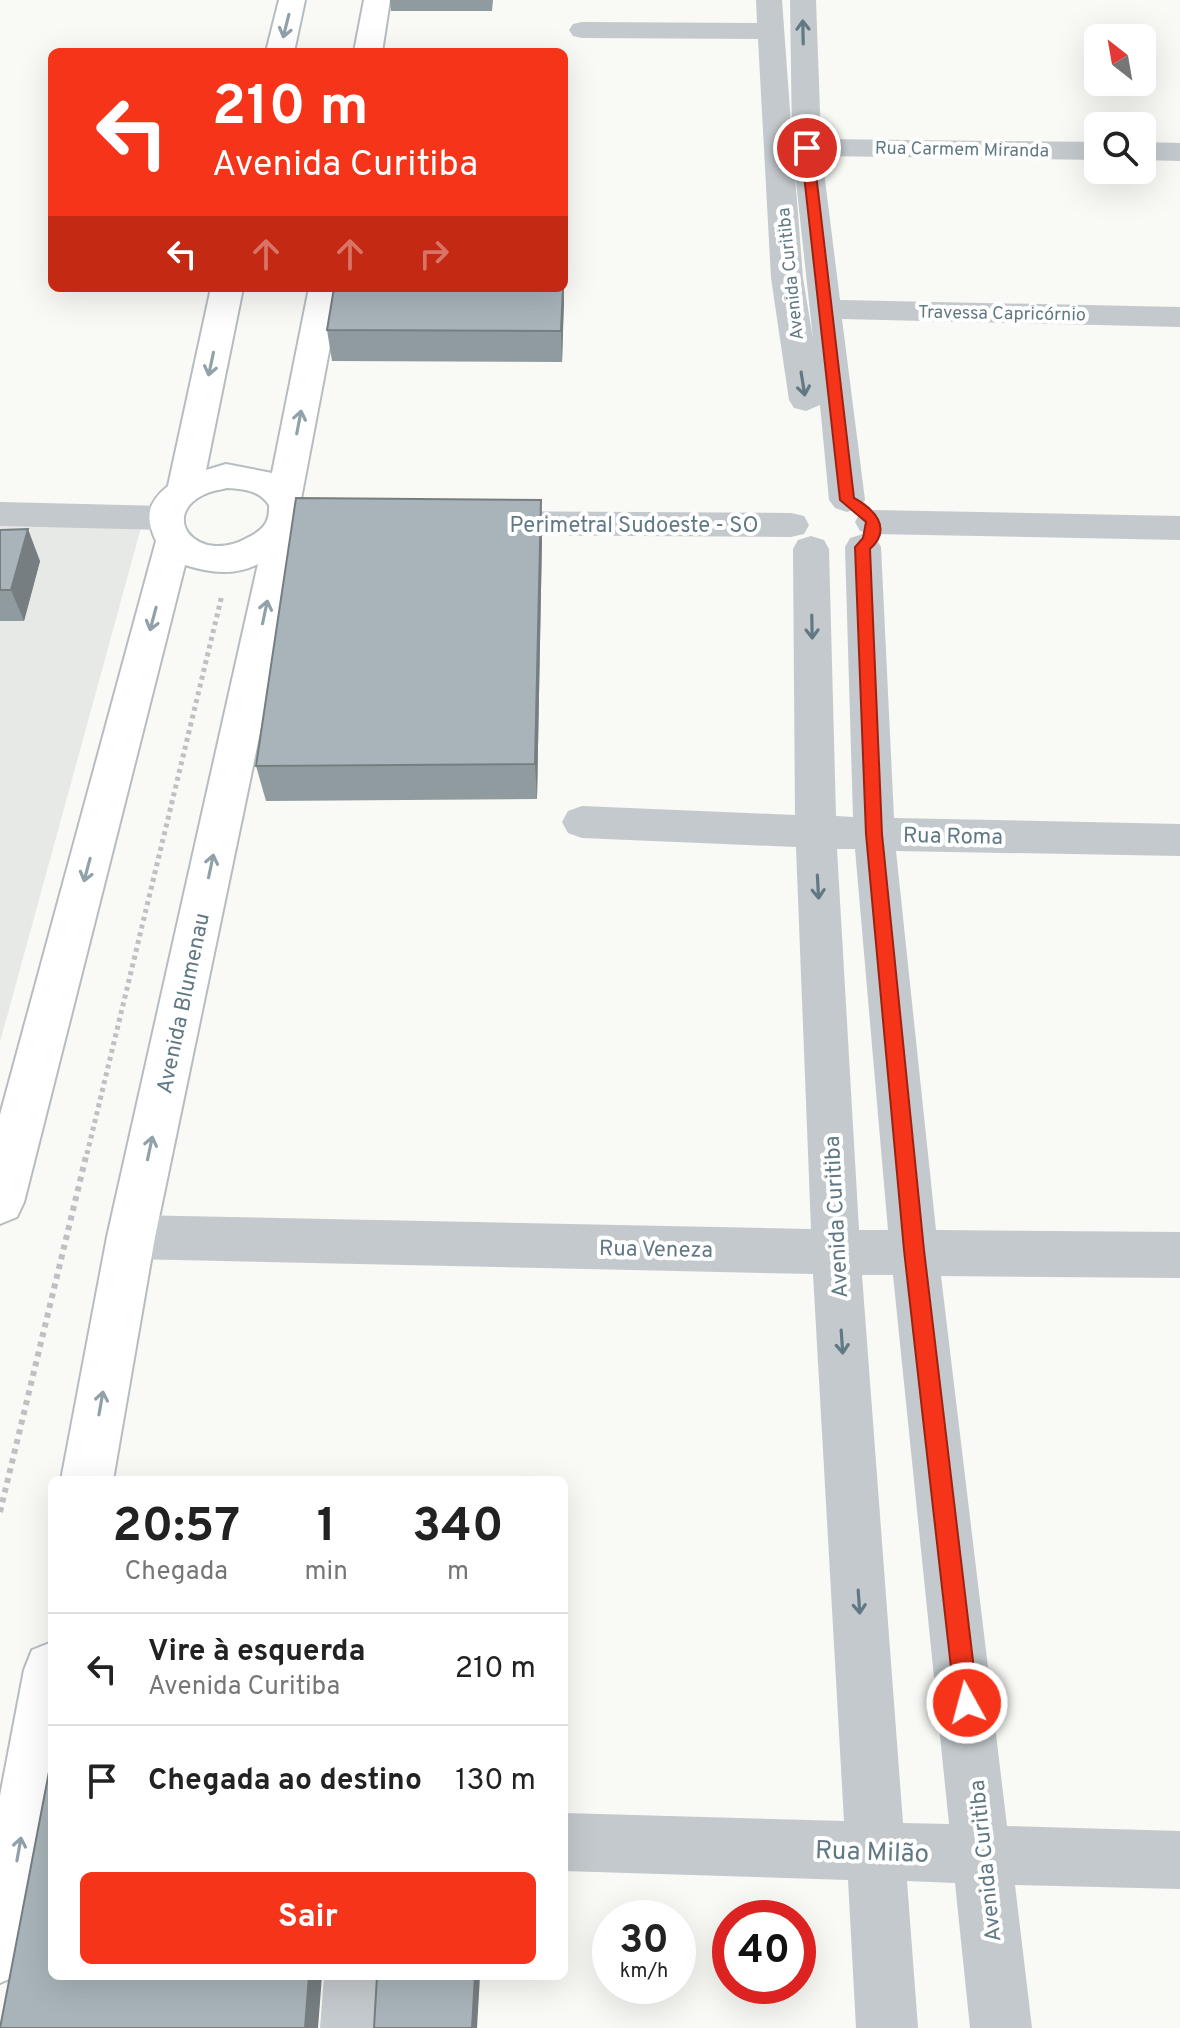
<!DOCTYPE html>
<html lang="pt">
<meta charset="utf-8">
<style>
:root{--surface:#fff;--page:#f6f6f6;--text:#222;--muted:#767676;--line:#e0e0e0;--accent:#f5341a}
body{margin:0;font-family:Overpass,sans-serif;background:var(--page);color:var(--text);height:100vh;display:flex;flex-direction:column;font-size:30px;white-space:nowrap}
*{box-sizing:border-box;margin:0}
p{font-size:26px;color:var(--muted)}
.icon{flex:none;width:44px;height:44px;fill:none;stroke:currentColor;stroke-width:2;stroke-linecap:round;stroke-linejoin:round}
.map{position:relative;flex:1;overflow:hidden}
.drawer{position:absolute;left:48px;top:1476px;width:520px;height:504px;display:flex;flex-direction:column;background:var(--surface);border-radius:12px;box-shadow:0 8px 32px #0002}
.drawer>*{flex:none}
.guide{position:absolute;left:48px;top:48px;width:520px;height:244px;border-radius:12px;box-shadow:0 8px 32px #0002;background:#f5341a;color:#fff;overflow:hidden}
.needle{width:52px;rotate:329deg}
.controls{position:absolute;left:1084px;top:24px;display:grid;gap:16px}
.controls a{display:grid;place-items:center;width:72px;height:72px;border-radius:12px;background:var(--surface);box-shadow:0 8px 32px #0002;font-size:40px}
.speed{position:absolute;left:592px;top:1900px;display:flex;gap:16px;font-size:40px;font-weight:700;text-align:center}
.speed>*{display:grid;place-content:center;width:104px;height:104px;border-radius:50%;background:var(--surface);box-shadow:0 8px 32px #0002;line-height:1}
.speed small{font-size:20px;font-weight:400}
.speed .limit{border:12px solid #d22;background:#fff;color:#111}
.pin{position:absolute;display:grid;place-items:center;width:68px;height:68px;color:#fff;margin:-34px;border:4px solid #fff;border-radius:50%;box-shadow:0 2px 8px #0007}
.me{position:absolute;width:88px;margin:-44px;rotate:353deg;stroke-linejoin:round;filter:drop-shadow(0 0 6px #0008)}
.turn{display:flex;align-items:center;gap:28px;height:168px;padding:0 32px;font-size:36px}
.turn .icon{width:104px;height:104px;stroke-width:2.5}
.turn b{display:block;font-size:56px;line-height:68px}
.lanes{display:flex;align-items:center;height:76px;padding:0 32px;background:#0003;justify-content:center;gap:40px;direction:ltr}
.lanes .off{opacity:.35}
.eta{display:flex;justify-content:space-evenly;align-items:center;height:136px;text-align:center}
.eta b{font-size:48px;font-weight:700;line-height:56px}
.primary-button{display:flex;gap:16px;margin-top:auto;padding:16px 32px}
.primary-button a{flex:1;height:92px;border-radius:12px;background:var(--accent);color:#fff;font-size:32px;font-weight:700;line-height:92px;text-align:center}
ul{padding:0;list-style:none}
li{display:flex;align-items:center;gap:24px;height:112px;padding:0 32px;border-top:2px solid var(--line)}
li div{flex:1}
li b{display:block;font-size:30px}
li em{font-style:normal}
.map>svg:first-child{display:block}
.built{fill:#e7e9e7}
.lines{fill:none;stroke-linecap:round;stroke-linejoin:round}
.major-casing{stroke:#b6bdc0;stroke-width:4}
.path-far1{stroke:#bdc1c3;stroke-width:5;stroke-dasharray:4 4;stroke-linecap:butt}
.path{stroke:#bdc1c3;stroke-width:6;stroke-dasharray:5 5;stroke-linecap:butt}
.minor{fill:#c3c9cc;fill-rule:evenodd}
.major{fill:#fff;fill-rule:evenodd}
.wall{fill:#909b9f}
.shaded-wall{fill:#767e82}
.building{fill:#a8b4b9;stroke:#767e82;stroke-width:2}
.oneway{stroke:#90a1a9}
.oneway2{stroke:#617984}
.route{fill:#f5341a;stroke:#9f2211;stroke-width:2}
.labels{text-anchor:middle;stroke-width:8;stroke-linejoin:round;paint-order:stroke}
.far-street-label{font-size:18px;fill:#617984;stroke:#fff}
.street-label{font-size:22px;fill:#617984;stroke:#fff}
.near-street-label{font-size:26px;fill:#617984;stroke:#fff}
</style>
<div class="map">
<svg width="1180" height="2028" viewBox="0 0 1180 2028">
<rect width="100%" height="100%" fill="#f9f9f6"/>
<path class="built" d="M 0,522 L 142,524 L 0,1042 Z"/>
<g class="lines">
<g class="major-casing">
<g id="major">
<path d="M 279,0 L 305,0 L 294,52 L 266,52 Z"/>
<path d="M 364,0 L 390,0 L 382,52 L 354,52 Z"/>
<path d="M 211,288 L 243,288 L 206,470 L 226,464 L 272,473 L 309,288 L 341,288 L 301,499 L 305,516 L 155,1237 L 113,1480 L 61,1480 L 107,1237 L 258,564 C 234,576 210,573 185,565 L 24,1202 L 17,1217 L 0,1224 L 0,1115 L 156,541 C 145,517 147,503 168,486 ZM 227,488 C 244,489 259,490 269,505 C 270,523 263,530 247,538 C 198,565 159,517 203,495 C 210,491 219,490 227,488 Z"/>
<path d="M 52,1642 L 52,1828 L 30,1953 L 21,1974 L 0,1983 L 0,1796 L 24,1670 L 32,1650 Z"/>
</g>
</g>
<path class="path-far1" d="M 87,1154 L 222,595"/>
<path class="path" d="M 0,1512 L 87,1152"/>
<g class="minor">
<path d="M 756,0 L 782,0 L 792,138 L 790,0 L 816,0 L 821,139 L 1098,142 L 1098,160 L 822,156 L 840,300 L 1180,307 L 1180,327 L 842,319 L 865,500 L 859,508 L 847,512 L 835,508 L 829,500 L 820,405 L 806,411 L 794,408 L 789,400 L 771,278 L 758,39 L 582,38 L 573,36 L 569,30 L 573,24 L 582,22 L 757,23 ZM 794,163 L 813,339 L 803,278 Z"/>
<path d="M 1142,142 L 1180,143 L 1180,161 L 1142,160 Z"/>
<path d="M 0,502 L 165,506 L 177,509 L 183,518 L 177,527 L 165,530 L 0,526 Z"/>
<path d="M 873,510 L 1180,516 L 1180,540 L 873,534 L 860,531 L 855,522 L 860,513 Z"/>
<path d="M 481,511 L 791,513 L 804,516 L 809,525 L 804,534 L 791,537 L 481,535 L 468,532 L 463,523 L 468,514 Z"/>
<path d="M 863,534 L 876,538 L 881,547 L 894,818 L 1180,824 L 1180,856 L 896,851 L 936,1230 L 1180,1232 L 1180,1278 L 941,1276 L 1007,1826 L 1180,1831 L 1180,1889 L 1015,1885 L 1032,2028 L 970,2028 L 955,1883 L 907,1881 L 918,2028 L 856,2028 L 848,1880 L 564,1871 L 564,1813 L 844,1821 L 813,1274 L 131,1259 L 114,1253 L 107,1237 L 114,1221 L 131,1215 L 811,1229 L 796,847 L 582,838 L 568,833 L 562,822 L 568,811 L 582,806 L 795,815 L 793,549 L 798,540 L 811,536 L 824,540 L 829,549 L 836,816 L 853,817 L 845,547 L 850,538 ZM 837,849 L 855,849 L 888,1230 L 859,1230 ZM 862,1275 L 893,1275 L 949,1824 L 903,1823 Z"/>
<path d="M 324,1976 L 384,1976 L 382,2028 L 320,2028 Z"/>
</g>
<use href="#major" class="major"/>
</g>
<g class="wall">
<path d="M 390,0 L 493,0 L 492,11 L 391,11 Z"/>
<path d="M 334,288 L 564,288 L 562,362 L 332,361 L 327,330 Z"/>
<path d="M 0,530 L 40,561 L 24,621 L 0,621 Z"/>
<path d="M 542,538 L 537,799 L 266,801 L 256,766 Z"/>
</g>
<g class="shaded-wall">
<path d="M 563,288 L 564,302 L 562,362 L 561,331 Z"/>
<path d="M 541,500 L 542,538 L 537,799 L 535,764 Z"/>
<path d="M 28,529 L 40,561 L 24,621 L 11,590 Z"/>
<path d="M 309,1976 L 322,1976 L 318,2028 L 305,2028 Z"/>
<path d="M 475,1976 L 480,1976 L 477,2028 L 472,2028 Z"/>
</g>
<g class="building">
<path d="M 334,288 L 563,288 L 561,331 L 327,330 Z"/>
<path d="M 296,498 L 541,500 L 535,764 L 256,766 Z"/>
<path d="M 28,529 L 11,590 L 0,590 L 0,530 Z"/>
<path d="M 52,1756 L 52,1976 L 475,1976 L 472,2028 L 374,2028 L 377,1976 L 309,1976 L 305,2028 L 0,2028 Z"/>
</g>
<defs><path id="oneway-shaft" d="M-6 0H5M1.5-3L5.5 0L1.5 3" fill="none" stroke-width="1.6" stroke-linecap="round" stroke-linejoin="round" transform="scale(2)"/></defs>
<g class="oneway">
<use href="#oneway-shaft" transform="translate(286 26) rotate(104)"/>
<use href="#oneway-shaft" transform="translate(211 364) rotate(102)"/>
<use href="#oneway-shaft" transform="translate(299 422) rotate(-79)"/>
<use href="#oneway-shaft" transform="translate(265 612) rotate(-78)"/>
<use href="#oneway-shaft" transform="translate(153 619) rotate(105)"/>
<use href="#oneway-shaft" transform="translate(211 866) rotate(-78)"/>
<use href="#oneway-shaft" transform="translate(87 870) rotate(105)"/>
<use href="#oneway-shaft" transform="translate(150 1148) rotate(-78)"/>
<use href="#oneway-shaft" transform="translate(101 1403) rotate(-80)"/>
<use href="#oneway-shaft" transform="translate(19 1849) rotate(-80)"/>
</g>
<g class="oneway2">
<use href="#oneway-shaft" transform="translate(803 32) rotate(-91)"/>
<use href="#oneway-shaft" transform="translate(803 384) rotate(81)"/>
<use href="#oneway-shaft" transform="translate(812 627) rotate(89)"/>
<use href="#oneway-shaft" transform="translate(818 887) rotate(87)"/>
<use href="#oneway-shaft" transform="translate(842 1342) rotate(86)"/>
<use href="#oneway-shaft" transform="translate(859 1602) rotate(86)"/>
</g>
<path class="route" d="M 807,144 L 813,148 L 854,498 C 874,509 893,528 870,549 L 882,834 L 924,1250 L 978,1703 L 975,1712 L 967,1715 L 958,1712 L 955,1703 L 904,1250 L 866,834 L 855,547 L 863,538 L 866,522 L 840,500 L 801,148 Z"/>
<g class="labels">
<g class="far-street-label">
<text transform="translate(962 149) rotate(1)" y="6">Rua Carmem Miranda</text>
<text transform="translate(790 274) rotate(-96)" y="6">Avenida Curitiba</text>
<text transform="translate(1002 313) rotate(1)" y="6">Travessa Capricórnio</text>
</g>
<g class="street-label">
<text x="634" y="532">Perimetral Sudoeste - SO</text>
<text transform="translate(953 835) rotate(1)" y="8">Rua Roma</text>
<text transform="translate(182 1003) rotate(-78)" y="8">Avenida Blumenau</text>
<text transform="translate(835 1217) rotate(-93)" y="8">Avenida Curitiba</text>
<text transform="translate(656 1248) rotate(1)" y="8">Rua Veneza</text>
<text transform="translate(984 1861) rotate(-96)" y="8">Avenida Curitiba</text>
</g>
<g class="near-street-label">
<text transform="translate(872 1851) rotate(2)" y="9">Rua Milão</text>
</g>
</g>
</svg>
<div class="controls">
<a><svg class="needle" viewBox="-14 -14 28 28"><path d="M0-13l5 13h-10z" fill="#e53935"/><path d="M0 13l5-13h-10z" fill="#767676"/></svg></a>
<a><svg class="icon" aria-label="search" viewBox="0 0 24 24"><circle cx="10" cy="10" r="6"/><path d="M15 15l6 6"/></svg></a>
</div>
<div class="speed"><div>30<small>km/h</small></div><div class="limit">40</div></div>
<div class="pin" style="left:807px;top:148px;background:#d93025"><svg class="icon" aria-label="arrive" viewBox="0 0 24 24"><path d="M6 21V4h12l-3 4 3 4H6"/></svg></div>
<svg class="me" style="left:967px;top:1703px" viewBox="-20 -20 40 40"><circle r="17" fill="#f5341a" stroke="#fff" stroke-width="3"/><path d="M0-11L8 9 0 5-8 9z" fill="#fff"/></svg>
<div class="guide">
<div class="turn"><svg class="icon" aria-label="left" viewBox="0 0 24 24"><path d="M17 20v-9H6M10 6l-5 5 5 5"/></svg><div><b>210 m</b>Avenida Curitiba</div></div>
<div class="lanes"><svg class="icon" aria-label="left" viewBox="0 0 24 24"><path d="M17 20v-9H6M10 6l-5 5 5 5"/></svg><svg class="icon off" aria-label="ahead" viewBox="0 0 24 24"><path d="M12 20V5M6 11l6-6 6 6"/></svg><svg class="icon off" aria-label="ahead" viewBox="0 0 24 24"><path d="M12 20V5M6 11l6-6 6 6"/></svg><svg class="icon off" aria-label="right" viewBox="0 0 24 24"><path d="M7 20v-9h11M14 6l5 5-5 5"/></svg></div>
</div>
<section class="drawer">
<div class="eta">
<div><b>20:57</b><p>Chegada</p></div>
<div><b>1</b><p>min</p></div>
<div><b>340</b><p>m</p></div>
</div>
<ul>
<li><svg class="icon" aria-label="left" viewBox="0 0 24 24"><path d="M17 20v-9H6M10 6l-5 5 5 5"/></svg><div><b>Vire à esquerda</b><p>Avenida Curitiba</p></div><em>210 m</em></li>
<li><svg class="icon" aria-label="arrive" viewBox="0 0 24 24"><path d="M6 21V4h12l-3 4 3 4H6"/></svg><div><b>Chegada ao destino</b></div><em>130 m</em></li>
</ul>
<div class="primary-button"><a>Sair</a></div>
</section>
</div>
